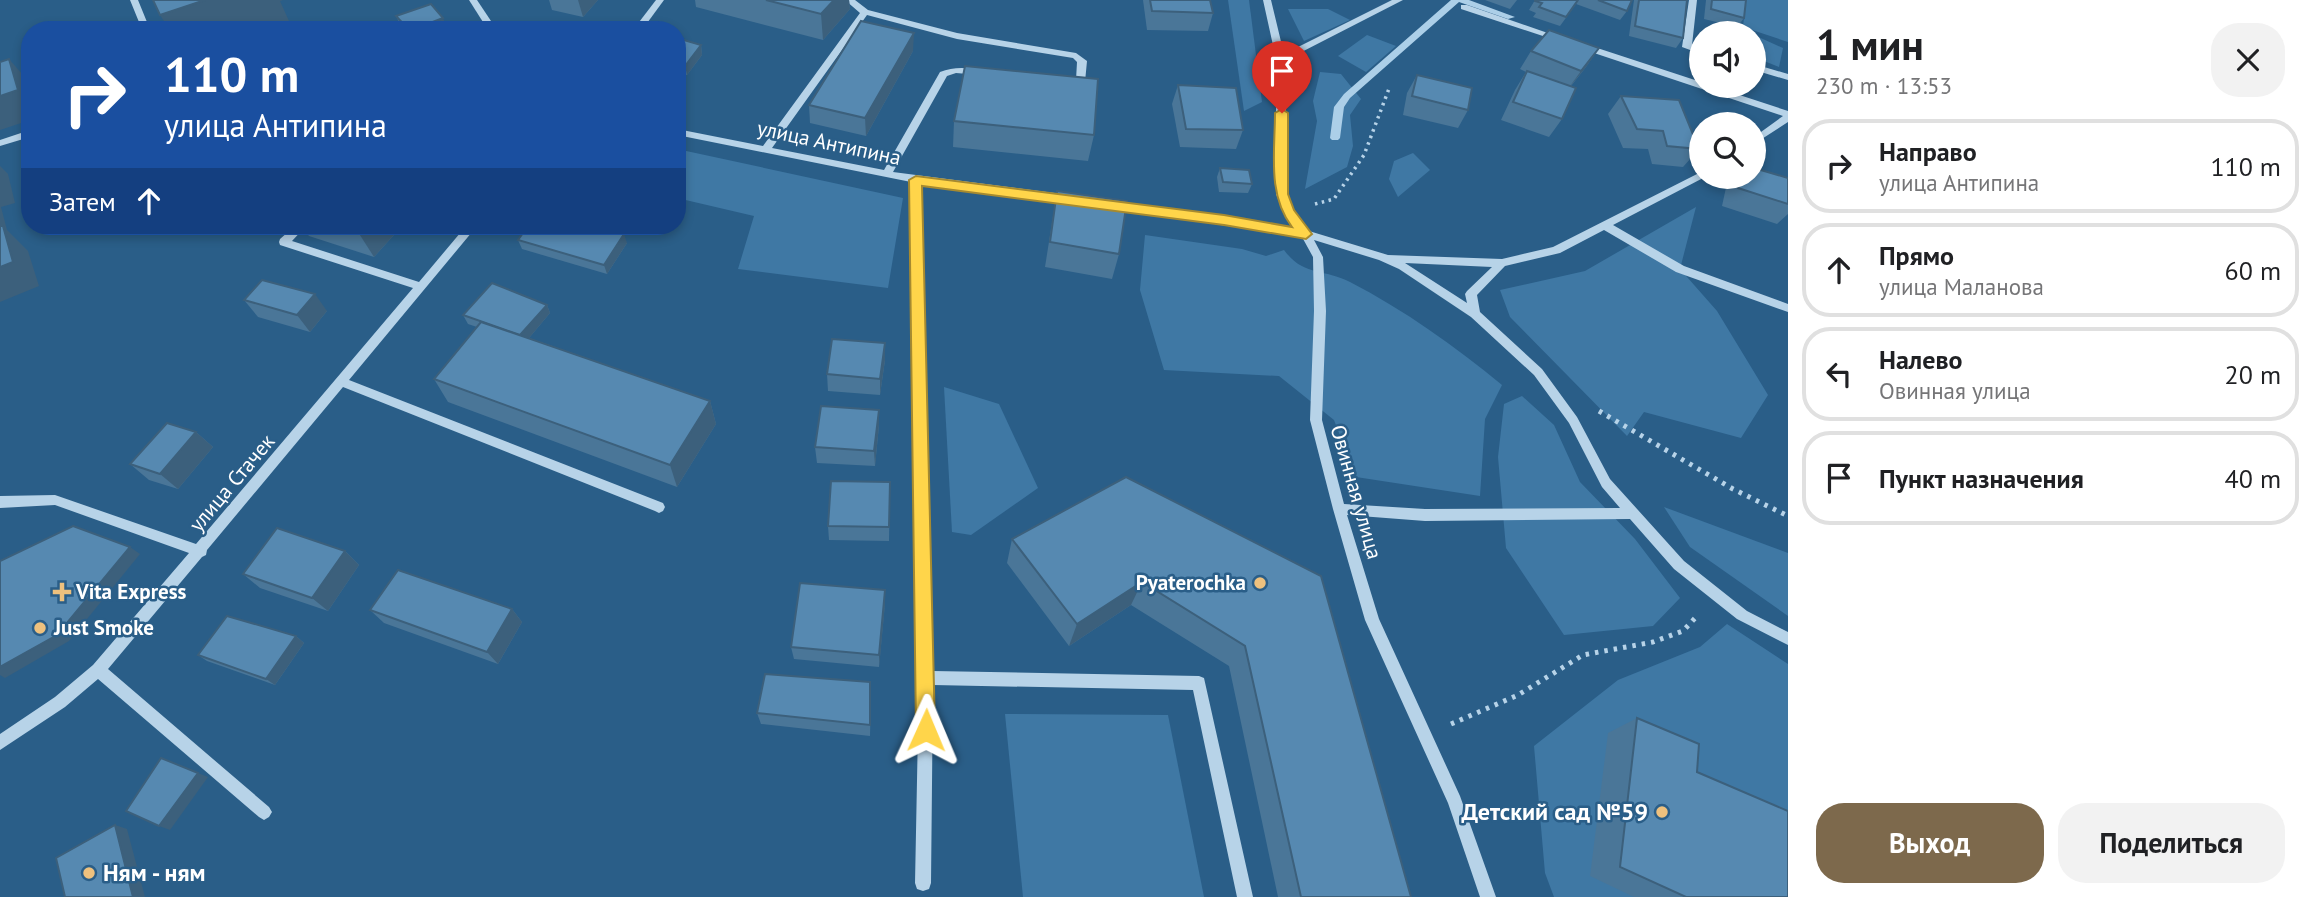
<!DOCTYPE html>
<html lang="ru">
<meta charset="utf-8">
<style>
:root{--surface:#fff;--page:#f2f2f2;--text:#202124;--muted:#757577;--line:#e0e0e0;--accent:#7d694c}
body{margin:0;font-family:"PT Sans",sans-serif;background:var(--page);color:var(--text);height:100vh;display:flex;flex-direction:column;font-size:26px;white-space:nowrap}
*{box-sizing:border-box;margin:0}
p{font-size:23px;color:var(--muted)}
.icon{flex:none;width:38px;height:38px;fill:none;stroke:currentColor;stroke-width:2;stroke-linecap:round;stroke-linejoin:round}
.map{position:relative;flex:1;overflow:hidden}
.panel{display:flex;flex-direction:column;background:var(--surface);width:525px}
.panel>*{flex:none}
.guide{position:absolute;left:21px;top:21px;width:665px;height:214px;border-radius:28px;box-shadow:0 4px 10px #0003;background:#1a4fa0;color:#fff;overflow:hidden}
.fabs{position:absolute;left:1689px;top:21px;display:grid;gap:14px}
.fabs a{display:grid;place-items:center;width:77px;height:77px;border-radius:50%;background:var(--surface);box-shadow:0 4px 10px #0003;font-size:35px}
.pin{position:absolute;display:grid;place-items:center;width:60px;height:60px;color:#fff;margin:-72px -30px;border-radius:50% 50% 50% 0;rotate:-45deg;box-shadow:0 0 7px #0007}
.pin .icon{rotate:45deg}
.me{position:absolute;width:77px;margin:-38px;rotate:1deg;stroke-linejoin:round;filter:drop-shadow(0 0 5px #0008)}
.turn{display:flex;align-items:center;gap:24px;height:147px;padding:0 28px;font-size:32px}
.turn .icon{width:91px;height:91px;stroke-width:2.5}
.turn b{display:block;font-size:49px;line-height:60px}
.then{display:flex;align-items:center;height:66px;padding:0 28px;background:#0003;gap:14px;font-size:26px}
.round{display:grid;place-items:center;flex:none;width:74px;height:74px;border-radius:28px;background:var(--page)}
.head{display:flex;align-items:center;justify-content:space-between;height:119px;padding:0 28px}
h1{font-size:42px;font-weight:600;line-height:52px}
.primary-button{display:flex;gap:14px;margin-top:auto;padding:14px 28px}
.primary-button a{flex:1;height:80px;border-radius:28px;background:var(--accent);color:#fff;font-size:28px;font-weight:600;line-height:80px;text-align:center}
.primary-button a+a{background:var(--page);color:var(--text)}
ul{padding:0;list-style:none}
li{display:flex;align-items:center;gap:21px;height:94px;margin:0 14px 10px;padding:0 14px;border:4px solid var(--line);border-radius:28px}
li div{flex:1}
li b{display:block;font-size:26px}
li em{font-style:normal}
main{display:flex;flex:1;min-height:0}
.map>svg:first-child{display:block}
.green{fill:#3f78a4}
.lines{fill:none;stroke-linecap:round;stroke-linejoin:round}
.stream{fill:#accfe8;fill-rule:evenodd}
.path-far1{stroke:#b7d3e8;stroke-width:3.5;stroke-dasharray:2.5 4.5;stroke-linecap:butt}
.path{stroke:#b7d3e8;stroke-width:5;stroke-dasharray:3.5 6;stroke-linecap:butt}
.minor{fill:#b7d3e8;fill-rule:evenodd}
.wall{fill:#4a7698}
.shaded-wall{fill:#3c607c}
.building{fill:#5689b1;stroke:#3c607c;stroke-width:2}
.route{fill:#ffd54a;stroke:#a68a30;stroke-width:2}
.poi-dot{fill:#eec17e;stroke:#2a5e88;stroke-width:2.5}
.labels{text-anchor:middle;stroke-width:5;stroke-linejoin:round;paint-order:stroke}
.street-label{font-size:21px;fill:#fff;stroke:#2a5e88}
.poi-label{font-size:21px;font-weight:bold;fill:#fff;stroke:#2a5e88;text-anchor:start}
.near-poi-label{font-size:24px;font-weight:bold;fill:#fff;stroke:#2a5e88;text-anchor:end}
</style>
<main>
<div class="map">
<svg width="1788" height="897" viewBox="0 0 1788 897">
<rect width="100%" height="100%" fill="#2a5e88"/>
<g class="green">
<path d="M 1228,0 L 1249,0 L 1262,102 L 1244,111 Z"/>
<path d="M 1746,0 L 1788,0 L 1788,42 L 1743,27 Z"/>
<path d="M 1288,9 L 1328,9 L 1350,20 L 1304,41 Z"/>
<path d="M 1367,35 L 1396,46 L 1366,72 L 1338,56 Z"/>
<path d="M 1754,35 L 1783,48 L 1779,67 L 1754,57 Z"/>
<path d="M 1320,72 L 1341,74 L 1361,99 L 1350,115 L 1353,146 L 1347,167 L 1305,189 L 1317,121 L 1313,101 Z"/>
<path d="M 677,149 L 903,198 L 888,288 L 738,269 L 754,216 L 677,198 Z"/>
<path d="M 1413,153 L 1430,170 L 1398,197 L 1389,179 L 1394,161 Z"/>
<path d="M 1696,207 L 1680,269 L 1717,311 L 1768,395 L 1741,438 L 1644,412 L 1627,436 L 1510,317 L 1500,290 L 1585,271 Z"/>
<path d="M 1145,235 L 1242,249 L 1266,256 L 1284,250 C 1304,277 1323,268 1350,282 C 1404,310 1455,346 1502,385 L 1485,419 L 1480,496 L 1356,477 L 1334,420 L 1279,376 L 1164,370 L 1140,290 Z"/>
<path d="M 944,387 L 999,404 L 1038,488 L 971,535 L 952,532 Z"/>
<path d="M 1522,396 L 1554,425 L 1580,482 L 1635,539 L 1680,598 L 1653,626 L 1564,635 L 1506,548 L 1498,457 L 1504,404 Z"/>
<path d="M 1664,507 L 1788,553 L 1788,616 L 1690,547 Z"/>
<path d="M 1727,624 L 1788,664 L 1788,897 L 1554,897 L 1545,873 L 1534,746 L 1618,680 L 1700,647 Z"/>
<path d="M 1005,714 L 1168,715 L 1204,897 L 1023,897 Z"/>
</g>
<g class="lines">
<path class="stream" d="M 1451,0 L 1469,0 L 1515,17 L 1508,19 L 1459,2 L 1350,98 L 1344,107 L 1340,138 L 1338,140 L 1332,140 L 1330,138 L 1334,107 L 1344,94 Z"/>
<path class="path-far1" d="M 1315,204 L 1334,199 L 1364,155 L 1390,86"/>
<g class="path">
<path d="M 1599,411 L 1733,489 L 1788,516"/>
<path d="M 1451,724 L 1518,695 L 1583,655 L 1653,642 L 1683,631 L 1698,615"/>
</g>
<g class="minor">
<path d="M 130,0 L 138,0 L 149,27 L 149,30 L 140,30 L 141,27 Z"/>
<path d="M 469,0 L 477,0 L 497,30 L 488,30 Z"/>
<path d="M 656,0 L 664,0 L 642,30 L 633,30 Z"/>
<path d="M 845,0 L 855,0 L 868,10 L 957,33 L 1076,53 L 1087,61 L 1085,82 L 1072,88 L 1067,85 L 1076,80 L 1077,62 L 1073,58 L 957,39 L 867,15 L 772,148 L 884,170 L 940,72 C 954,67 969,66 982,73 L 980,75 L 956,73 L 947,76 L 893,172 L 1070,195 L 1075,199 L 1070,203 L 921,184 L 933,671 L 1199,676 L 1204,678 L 1253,897 L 1237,897 L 1193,690 L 933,685 L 931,883 L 929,889 L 923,891 L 917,889 L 915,883 L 919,678 L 911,182 L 677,135 L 677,129 L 763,146 L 860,13 Z"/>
<path d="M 1263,0 L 1271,0 L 1284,54 L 1392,0 L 1403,0 L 1286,60 L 1286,194 L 1293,210 L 1309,231 L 1388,255 L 1502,259 L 1553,247 L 1701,172 L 1701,177 L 1705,177 L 1613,225 L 1684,266 L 1788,304 L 1788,312 L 1676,272 L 1604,230 L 1560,253 L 1505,266 L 1477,295 L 1480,312 L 1542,369 L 1577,417 L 1610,479 L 1684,561 L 1747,611 L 1788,632 L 1788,645 L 1737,619 L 1674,569 L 1630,519 L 1425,521 L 1347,515 L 1379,619 L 1460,796 L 1496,897 L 1480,897 L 1448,803 L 1365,620 L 1333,509 L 1310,420 L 1314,311 L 1313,257 L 1302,237 L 1112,209 L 1107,205 L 1112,201 L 1295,229 L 1283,211 L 1276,194 L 1276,59 ZM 1314,240 L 1379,260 L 1399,269 L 1471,317 L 1534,375 L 1569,423 L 1602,487 L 1620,508 L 1425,509 L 1344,504 L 1322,420 L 1326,311 L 1323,257 ZM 1405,263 L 1492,267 L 1467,291 L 1465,294 L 1467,303 Z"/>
<path d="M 1689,0 L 1697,0 L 1692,45 L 1701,48 L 1701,54 L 1682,47 Z"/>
<path d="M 1461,5 L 1467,5 L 1565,39 L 1564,41 L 1558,41 L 1461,9 Z"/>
<path d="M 1582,43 L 1701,82 L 1701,86 L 1712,86 L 1788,111 L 1788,122 L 1754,144 L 1754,137 L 1783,116 L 1579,48 L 1577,46 Z"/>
<path d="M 1754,64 L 1788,74 L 1788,80 L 1754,70 Z"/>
<path d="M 30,130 L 30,137 L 0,146 L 0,140 Z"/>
<path d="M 295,226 L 306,226 L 292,241 L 419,282 L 466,226 L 477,226 L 349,380 L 663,503 L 665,507 L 663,511 L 659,513 L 655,511 L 343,387 L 207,550 L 206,555 L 202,557 L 108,669 L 269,807 L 272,812 L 269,817 L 264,820 L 259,817 L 98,679 L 65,707 L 0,750 L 0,734 L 55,697 L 93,665 L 189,553 L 55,505 L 0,508 L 0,496 L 55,495 L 196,544 L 413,288 L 280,245 L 279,242 L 280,239 Z"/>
</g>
</g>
<g class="wall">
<path d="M 549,0 L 598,0 L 583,17 L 552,10 Z"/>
<path d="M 695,0 L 849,0 L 850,9 L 823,40 L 696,7 Z"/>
<path d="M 1143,0 L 1210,0 L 1213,13 L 1208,31 L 1147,30 Z"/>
<path d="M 1485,0 L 1517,0 L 1510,9 Z"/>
<path d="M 1535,0 L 1632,0 L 1627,11 L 1620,20 L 1576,4 L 1560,26 L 1533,17 L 1536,13 L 1529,10 Z"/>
<path d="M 1634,0 L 1687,0 L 1683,38 L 1676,48 L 1629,36 Z"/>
<path d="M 1706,0 L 1746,0 L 1744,18 L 1737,27 L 1704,19 Z"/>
<path d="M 396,16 L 447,28 L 442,30 L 404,30 L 401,26 Z"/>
<path d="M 677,38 L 701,45 L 702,55 L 687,75 L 677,73 Z"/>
<path d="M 1599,48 L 1586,67 L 1571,86 L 1562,119 L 1549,137 L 1501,120 L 1515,90 L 1526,72 L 1520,69 L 1531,51 Z"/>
<path d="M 913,51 L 866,136 L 810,123 L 809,105 Z"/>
<path d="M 1417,75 L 1468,110 L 1458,128 L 1403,115 L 1407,93 Z"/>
<path d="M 1178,85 L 1243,130 L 1236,149 L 1180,147 L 1172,104 Z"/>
<path d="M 1621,96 L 1699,149 L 1683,167 L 1652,164 L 1648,149 L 1623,148 L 1608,114 Z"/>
<path d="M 954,121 L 1094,135 L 1088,161 L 953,147 Z"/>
<path d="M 1220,168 L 1252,184 L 1248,193 L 1219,192 L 1217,177 Z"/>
<path d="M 1733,177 L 1788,178 L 1788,214 L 1777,224 L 1722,206 L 1727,183 Z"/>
<path d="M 1057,191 L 1119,254 L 1112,279 L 1045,267 Z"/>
<path d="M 301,226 L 402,226 L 374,257 L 309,236 Z"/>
<path d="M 518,240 L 627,243 L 607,274 L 522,249 Z"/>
<path d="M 244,300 L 327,311 L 310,332 L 258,317 Z"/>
<path d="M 547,305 L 550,313 L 529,338 L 710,401 L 716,424 L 677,487 L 448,402 L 434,379 L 477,327 L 468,324 L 463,315 Z"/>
<path d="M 885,343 L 885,360 L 880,395 L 828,391 L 827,374 Z"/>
<path d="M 879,425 L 875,466 L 817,463 L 815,447 Z"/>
<path d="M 196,432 L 213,447 L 178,489 L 149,480 L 130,464 Z"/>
<path d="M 890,482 L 889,541 L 829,540 L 828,526 Z"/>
<path d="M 1012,539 L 1321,576 L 1411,897 L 1278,897 L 1229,666 L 1131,605 L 1069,646 L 1007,563 Z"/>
<path d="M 345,551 L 359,565 L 328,611 L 260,588 L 243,574 Z"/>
<path d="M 885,590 L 885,603 L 879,667 L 794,659 L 791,647 Z"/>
<path d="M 512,609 L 522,622 L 498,664 L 384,623 L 370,610 Z"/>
<path d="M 296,636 L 304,643 L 275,685 L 207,661 L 198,655 Z"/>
<path d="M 871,693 L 870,736 L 761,724 L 757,713 Z"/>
<path d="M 1637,718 L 1697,772 L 1788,897 L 1634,897 L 1590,876 L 1608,733 Z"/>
</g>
<g class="shaded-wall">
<path d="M 205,0 L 283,0 L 280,1 L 289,21 L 262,30 L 170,30 L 160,15 Z"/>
<path d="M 578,0 L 598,0 L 583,17 Z"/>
<path d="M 834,0 L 849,0 L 850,9 L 823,40 L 821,14 Z"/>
<path d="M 443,18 L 447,28 L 442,30 L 412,30 Z"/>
<path d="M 914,33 L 913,51 L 866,136 L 865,118 Z"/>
<path d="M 701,45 L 702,55 L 687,75 L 685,66 Z"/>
<path d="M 1599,48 L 1586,67 L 1568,89 L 1581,71 Z"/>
<path d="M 9,59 L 30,83 L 30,120 L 0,130 L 0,96 Z"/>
<path d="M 0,166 L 8,174 L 15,203 L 1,207 L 7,230 L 28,251 L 39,286 L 0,302 Z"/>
<path d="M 364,226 L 402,226 L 374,257 L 358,232 Z"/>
<path d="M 624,234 L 627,243 L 607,274 L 604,265 Z"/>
<path d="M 315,294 L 327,311 L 310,332 L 297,315 Z"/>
<path d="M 547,305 L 550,313 L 524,344 L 520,335 Z"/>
<path d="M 885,343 L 885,360 L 880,395 L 880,379 Z"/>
<path d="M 710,401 L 716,424 L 677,487 L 670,465 Z"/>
<path d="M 879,410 L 879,425 L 875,466 L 874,451 Z"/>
<path d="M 196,432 L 213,447 L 178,489 L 160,474 Z"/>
<path d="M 130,547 L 140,554 L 69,641 L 5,678 L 0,675 L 0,667 Z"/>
<path d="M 345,551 L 359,565 L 328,611 L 312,598 Z"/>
<path d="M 1142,582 L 1131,605 L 1069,646 L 1077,624 Z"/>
<path d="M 885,590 L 885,603 L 879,667 L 879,655 Z"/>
<path d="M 512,609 L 522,622 L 498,664 L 487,652 Z"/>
<path d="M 296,636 L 304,643 L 275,685 L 266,679 Z"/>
<path d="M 198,773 L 208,777 L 170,830 L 159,826 Z"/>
<path d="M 115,825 L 127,829 L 145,897 L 133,897 Z"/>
</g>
<g class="building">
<path d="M 153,0 L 205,0 L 160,15 Z"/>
<path d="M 766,0 L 834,0 L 821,14 Z"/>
<path d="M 1150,0 L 1210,0 L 1213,13 L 1152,11 Z"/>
<path d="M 1535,0 L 1578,0 L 1566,17 L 1539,7 L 1542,3 L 1535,1 Z"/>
<path d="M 1598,0 L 1632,0 L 1627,11 Z"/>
<path d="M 1639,0 L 1687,0 L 1683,38 L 1635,26 Z"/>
<path d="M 1712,0 L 1746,0 L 1744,18 L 1711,9 Z"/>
<path d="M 431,4 L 443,18 L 412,30 L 409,30 L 396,16 Z"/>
<path d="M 861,21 L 914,33 L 865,118 L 809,105 Z"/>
<path d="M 551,23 L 579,30 L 545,30 Z"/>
<path d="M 1549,30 L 1599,48 L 1581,71 L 1531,51 Z"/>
<path d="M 677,38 L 701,45 L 685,66 L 677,64 Z"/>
<path d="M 9,59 L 18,90 L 0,96 L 0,62 Z"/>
<path d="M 965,66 L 1098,79 L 1094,135 L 954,121 Z"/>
<path d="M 1527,71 L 1576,88 L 1562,119 L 1513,102 Z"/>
<path d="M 1417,75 L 1472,88 L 1468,110 L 1412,96 Z"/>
<path d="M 1178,85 L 1236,88 L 1243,130 L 1186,129 Z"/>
<path d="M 1621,96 L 1679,100 L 1699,149 L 1667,146 L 1663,131 L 1637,129 Z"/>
<path d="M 1220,168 L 1249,170 L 1252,184 L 1223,182 Z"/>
<path d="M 1754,168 L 1788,178 L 1788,204 L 1738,188 L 1741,177 L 1754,177 Z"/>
<path d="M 1057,191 L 1127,201 L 1119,254 L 1050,242 Z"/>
<path d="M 0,226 L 3,226 L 13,262 L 0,267 Z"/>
<path d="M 338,226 L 364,226 L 358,232 Z"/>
<path d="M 528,226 L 592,226 L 624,234 L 604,265 L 518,240 Z"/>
<path d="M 262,280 L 315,294 L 297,315 L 244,300 Z"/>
<path d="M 492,283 L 547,305 L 520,335 L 463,315 Z"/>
<path d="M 481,322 L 710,401 L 670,465 L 434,379 Z"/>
<path d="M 832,339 L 885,343 L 880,379 L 827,374 Z"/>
<path d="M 821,406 L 879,410 L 874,451 L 815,447 Z"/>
<path d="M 167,423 L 196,432 L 160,474 L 130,464 Z"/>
<path d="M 1126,477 L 1321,576 L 1411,897 L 1301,897 L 1245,646 L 1142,582 L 1077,624 L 1012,539 Z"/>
<path d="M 831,481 L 890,482 L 889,527 L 828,526 Z"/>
<path d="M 73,526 L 130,547 L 57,635 L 0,667 L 0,561 Z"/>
<path d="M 277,528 L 345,551 L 312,598 L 243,574 Z"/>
<path d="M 398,570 L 512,609 L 487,652 L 370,610 Z"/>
<path d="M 800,583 L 885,590 L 879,655 L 791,647 Z"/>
<path d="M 227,616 L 296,636 L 266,679 L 198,655 Z"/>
<path d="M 765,674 L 870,682 L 870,725 L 757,713 Z"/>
<path d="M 1637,718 L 1699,744 L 1697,772 L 1788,811 L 1788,897 L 1686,897 L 1620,867 Z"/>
<path d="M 161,758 L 198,773 L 159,826 L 126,811 Z"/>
<path d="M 115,825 L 133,897 L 65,897 L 56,858 Z"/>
</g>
<path class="route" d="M 1282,109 L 1288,113 L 1288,194 L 1294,210 L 1312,234 L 1306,239 L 1224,225 L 922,186 L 935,730 L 932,736 L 926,739 L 919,736 L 916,730 L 909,180 L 916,176 L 1224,215 L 1292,227 C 1267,194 1275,152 1275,113 Z"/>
<g class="poi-dot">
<circle cx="1260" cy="583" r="7"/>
<path d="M58.5 581.5h7v7h7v7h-7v7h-7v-7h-7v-7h7z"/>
<circle cx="40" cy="628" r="7"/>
<circle cx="1662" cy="812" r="7"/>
<circle cx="89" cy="873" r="7"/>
</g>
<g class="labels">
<g class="street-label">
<text transform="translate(829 143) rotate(12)" y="7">улица Антипина</text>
<text transform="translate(232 483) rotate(-50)" y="7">улица Стачек</text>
<text transform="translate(1356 492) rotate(74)" y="7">Овинная улица</text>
</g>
<g class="poi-label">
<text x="1246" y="590" text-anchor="end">Pyaterochka</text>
<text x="76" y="599">Vita Express</text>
<text x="54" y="635">Just Smoke</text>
</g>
<g class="near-poi-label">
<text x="1648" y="820">Детский сад №59</text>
<text x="103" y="881" text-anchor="start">Ням - ням</text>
</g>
</g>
</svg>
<div class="fabs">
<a><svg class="icon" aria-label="sound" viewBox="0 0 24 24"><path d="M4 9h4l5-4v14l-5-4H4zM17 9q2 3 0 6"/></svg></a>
<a><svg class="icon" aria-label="search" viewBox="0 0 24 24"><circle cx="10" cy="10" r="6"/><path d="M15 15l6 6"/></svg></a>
</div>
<div class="pin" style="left:1282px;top:113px;background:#d93025"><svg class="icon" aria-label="arrive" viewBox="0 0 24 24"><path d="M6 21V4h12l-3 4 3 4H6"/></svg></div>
<svg class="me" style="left:926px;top:730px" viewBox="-20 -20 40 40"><path d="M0-17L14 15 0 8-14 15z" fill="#ffd54a" stroke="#fff" stroke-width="4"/></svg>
<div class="guide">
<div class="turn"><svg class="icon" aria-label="right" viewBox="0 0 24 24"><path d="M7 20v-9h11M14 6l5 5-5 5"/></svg><div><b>110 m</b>улица Антипина</div></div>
<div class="then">Затем<svg class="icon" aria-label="ahead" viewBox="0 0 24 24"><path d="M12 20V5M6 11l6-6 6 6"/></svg></div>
</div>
</div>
<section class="panel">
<div class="head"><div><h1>1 мин</h1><p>230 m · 13:53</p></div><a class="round"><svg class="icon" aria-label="close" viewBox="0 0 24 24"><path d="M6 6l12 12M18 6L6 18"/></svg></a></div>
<ul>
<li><svg class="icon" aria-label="right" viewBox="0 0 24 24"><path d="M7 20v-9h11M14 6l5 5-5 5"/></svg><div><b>Направо</b><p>улица Антипина</p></div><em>110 m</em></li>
<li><svg class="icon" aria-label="ahead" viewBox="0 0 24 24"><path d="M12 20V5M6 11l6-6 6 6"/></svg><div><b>Прямо</b><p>улица Маланова</p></div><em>60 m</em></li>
<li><svg class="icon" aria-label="left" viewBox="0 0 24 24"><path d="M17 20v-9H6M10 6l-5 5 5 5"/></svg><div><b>Налево</b><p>Овинная улица</p></div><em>20 m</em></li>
<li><svg class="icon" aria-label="arrive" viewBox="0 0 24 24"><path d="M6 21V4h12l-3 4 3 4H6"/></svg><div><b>Пункт назначения</b></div><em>40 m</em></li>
</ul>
<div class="primary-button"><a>Выход</a><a>Поделиться</a></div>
</section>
</main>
